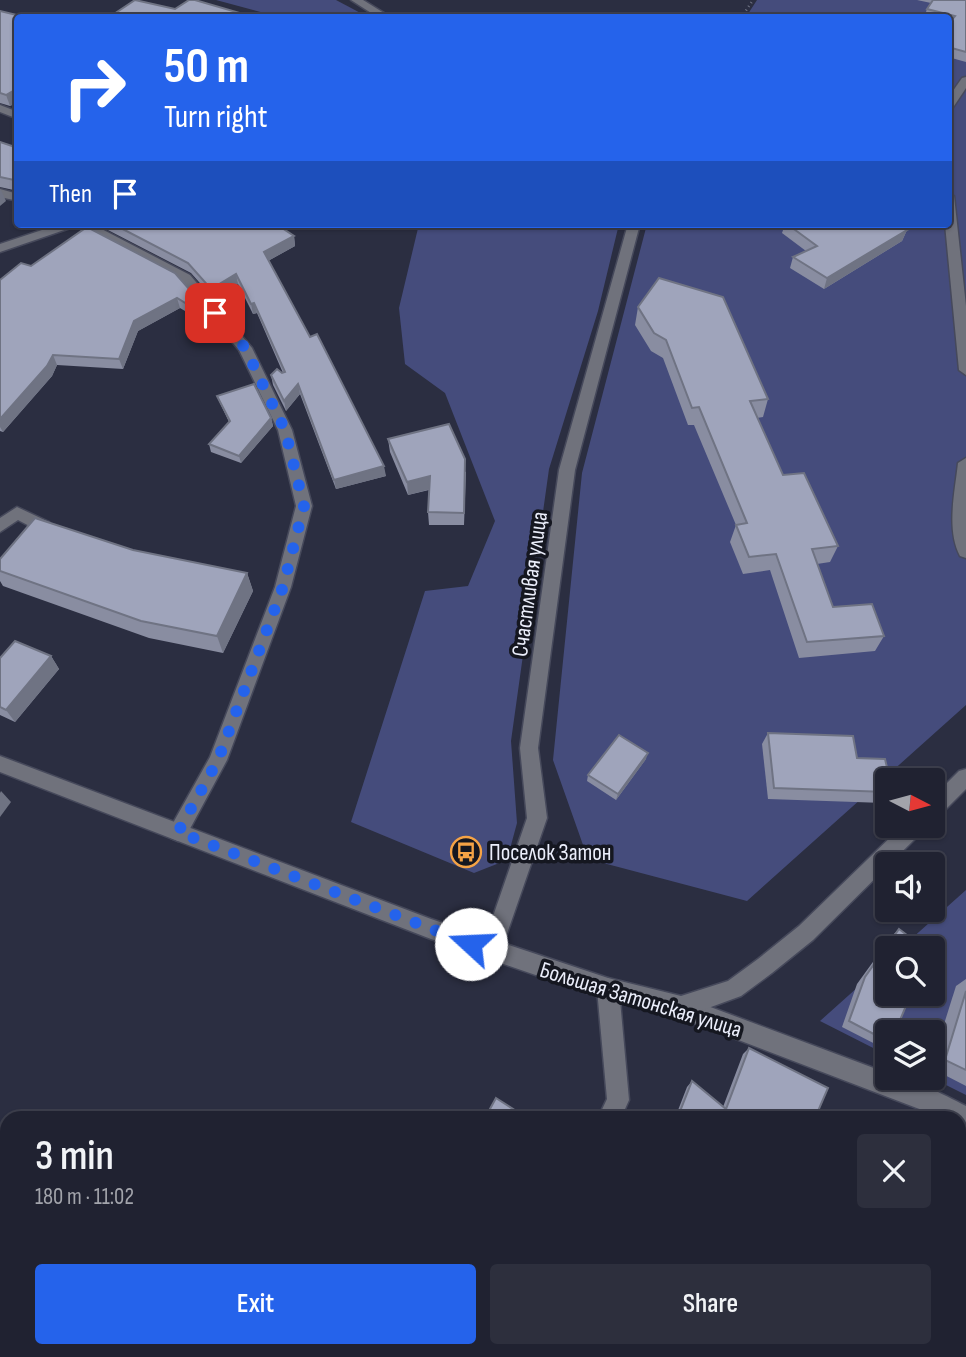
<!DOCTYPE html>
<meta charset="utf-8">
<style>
:root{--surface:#202231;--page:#2d2f3d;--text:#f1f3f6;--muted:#a2a4ab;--line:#3d3f4d;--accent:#2563eb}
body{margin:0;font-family:"Sofia Sans Condensed",sans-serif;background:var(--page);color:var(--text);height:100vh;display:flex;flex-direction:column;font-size:26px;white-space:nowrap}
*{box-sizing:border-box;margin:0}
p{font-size:23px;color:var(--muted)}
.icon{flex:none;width:38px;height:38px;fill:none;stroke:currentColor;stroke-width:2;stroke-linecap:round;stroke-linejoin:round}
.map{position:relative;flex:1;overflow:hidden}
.details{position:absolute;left:0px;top:1111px;width:966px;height:247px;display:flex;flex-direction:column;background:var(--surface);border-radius:21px 21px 0 0;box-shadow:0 2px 5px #0004,0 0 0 2px var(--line)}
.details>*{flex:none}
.banner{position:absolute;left:14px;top:14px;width:938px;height:214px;border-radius:7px;box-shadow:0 2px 5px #0004,0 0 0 2px var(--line);background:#2563eb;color:#fff;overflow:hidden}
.needle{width:46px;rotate:96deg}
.controls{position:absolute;left:875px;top:768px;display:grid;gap:14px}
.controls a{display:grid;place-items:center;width:70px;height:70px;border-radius:7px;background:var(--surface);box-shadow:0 2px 5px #0004,0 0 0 2px var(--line);font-size:35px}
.pin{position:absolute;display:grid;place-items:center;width:60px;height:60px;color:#fff;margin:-30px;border-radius:14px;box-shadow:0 4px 10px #0006}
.me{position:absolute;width:77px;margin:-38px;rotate:290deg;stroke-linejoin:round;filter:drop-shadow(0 0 5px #0008)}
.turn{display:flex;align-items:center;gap:24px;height:147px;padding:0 35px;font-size:32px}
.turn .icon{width:91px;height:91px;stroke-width:2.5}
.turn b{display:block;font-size:49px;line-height:60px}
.then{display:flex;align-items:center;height:66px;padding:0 35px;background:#0003;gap:14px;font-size:26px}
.round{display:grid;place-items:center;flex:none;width:74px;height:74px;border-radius:7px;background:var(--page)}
.head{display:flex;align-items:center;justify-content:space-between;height:119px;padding:0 35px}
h1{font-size:42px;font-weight:600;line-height:52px}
.cta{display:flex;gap:14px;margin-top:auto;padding:14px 35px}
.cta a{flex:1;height:80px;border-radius:7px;background:var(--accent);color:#fff;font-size:28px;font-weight:600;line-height:80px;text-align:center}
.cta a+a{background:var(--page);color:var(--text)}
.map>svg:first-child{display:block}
.green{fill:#454c7c}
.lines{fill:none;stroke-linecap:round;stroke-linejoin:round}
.service-casing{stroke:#46495b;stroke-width:3}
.minor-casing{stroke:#46495b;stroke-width:3}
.tertiary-casing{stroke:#46495b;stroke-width:3}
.path{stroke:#747788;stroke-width:2.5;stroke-dasharray:1 3.5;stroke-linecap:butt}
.service{fill:#70727c;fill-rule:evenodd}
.minor{fill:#70727c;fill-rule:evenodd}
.tertiary{fill:#70727c;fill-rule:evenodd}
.wall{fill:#898da1}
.shaded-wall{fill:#6f7383}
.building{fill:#9fa4bb;stroke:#6f7383;stroke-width:2}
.route{stroke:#2563eb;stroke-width:12;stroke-dasharray:0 21.6}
.labels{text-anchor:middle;stroke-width:7;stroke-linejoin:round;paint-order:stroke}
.street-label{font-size:23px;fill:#ebeefb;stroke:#151720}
.poi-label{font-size:23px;fill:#ebeefb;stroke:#151720;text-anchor:start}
</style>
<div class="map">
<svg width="966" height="1357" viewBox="0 0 966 1357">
<rect width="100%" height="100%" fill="#2b2e41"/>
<g class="green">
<path d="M 216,0 L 336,0 L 368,17 L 279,17 Z"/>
<path d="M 757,0 L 966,0 L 966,705 L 747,901 L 588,859 L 553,760 L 582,473 L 647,224 L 948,224 L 948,18 L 746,17 Z"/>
<path d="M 419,224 L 619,224 L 598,311 L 549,469 L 511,741 L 517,823 L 507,860 L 474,873 L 351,822 L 425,591 L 468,586 L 495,521 L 445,393 L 405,364 L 399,308 Z"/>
<path d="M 966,890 L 966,1095 L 932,1078 L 933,1032 L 887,1032 L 887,1055 L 820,1021 L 887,961 L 887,994 L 933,994 L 933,948 L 901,948 Z"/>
</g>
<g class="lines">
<g class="service-casing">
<g id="service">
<path d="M 966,77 L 966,88 L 952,109 L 948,110 L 948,98 L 962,78 Z"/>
<path d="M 948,193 L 954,196 L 966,306 L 966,375 L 959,370 L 945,224 L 948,224 Z"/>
<path d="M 966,458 L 966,558 L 960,556 C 946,530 955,491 958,463 Z"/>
<path d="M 17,507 L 49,522 L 51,526 L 49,530 L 37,530 L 18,520 L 0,532 L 0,518 Z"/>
<path d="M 608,978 L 615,982 L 619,989 L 629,1100 L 621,1118 L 598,1118 L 607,1099 L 597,989 L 601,982 Z"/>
<path d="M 0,1169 L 7,1172 L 7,1200 L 0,1197 Z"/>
<path d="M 160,1351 L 189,1351 L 192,1357 L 163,1357 Z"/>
<path d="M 473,1351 L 500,1351 L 497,1357 L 470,1357 Z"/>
</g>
</g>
<g class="minor-casing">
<g id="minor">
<path d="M 351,0 L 363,0 L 392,18 L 379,18 Z"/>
<path d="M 0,105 L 18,112 L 18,119 L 0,112 Z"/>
<path d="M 0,189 L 18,194 L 18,201 L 0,197 Z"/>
<path d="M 60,224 L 92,224 L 190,275 L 252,348 L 292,430 L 312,506 L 291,587 L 227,760 L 185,838 L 178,841 L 171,838 L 168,832 L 210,757 L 275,587 L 296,506 L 278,430 L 239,350 L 180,281 L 76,226 L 0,252 L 0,244 Z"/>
<path d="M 628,224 L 640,224 L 575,470 L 538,748 L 547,818 L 501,951 L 498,958 L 491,961 L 484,958 L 481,951 L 527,818 L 520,748 L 559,470 Z"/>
<path d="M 681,996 L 887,1073 L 887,1078 C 914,1078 942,1094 966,1106 L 966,1129 L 959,1126 L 959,1118 L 943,1118 L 673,1015 L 670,1007 L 673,999 Z"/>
</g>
</g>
<g class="tertiary-casing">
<g id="tertiary">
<path d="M 0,756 L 431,919 L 608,978 L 681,996 L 728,981 L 758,959 L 799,926 L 902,826 L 925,826 L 922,832 L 813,940 L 772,973 L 741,996 L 681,1018 L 608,1000 L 431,939 L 0,772 Z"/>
<path d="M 966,769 L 966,789 L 940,815 L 933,818 L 933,797 L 959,771 Z"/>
</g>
</g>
<path class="path" d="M 741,18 L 753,0"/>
<use href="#service" class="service"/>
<use href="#minor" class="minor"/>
<use href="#tertiary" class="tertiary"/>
</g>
<g class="wall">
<path d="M 917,0 L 966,0 L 966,62 L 948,57 L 948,18 L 924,18 L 927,9 L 931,3 Z"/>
<path d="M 0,11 L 18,18 L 18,102 L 10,106 L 0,103 Z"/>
<path d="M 0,142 L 18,148 L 18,191 L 0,187 Z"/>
<path d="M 103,224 L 276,224 L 294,236 L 295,246 L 268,261 L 386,476 L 336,489 L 300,394 L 286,411 L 273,385 L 271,375 L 283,373 L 257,313 L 253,314 L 238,284 L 214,299 L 191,273 L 104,228 Z"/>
<path d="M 785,224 L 895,224 L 907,230 L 902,241 L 824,289 L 790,268 L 793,257 L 806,251 L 782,233 Z"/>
<path d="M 87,227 L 200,308 L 190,314 L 180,308 L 138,331 L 123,369 L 57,365 L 52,376 L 3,432 L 0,431 L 0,280 L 31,266 Z"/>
<path d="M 638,307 L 768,399 L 763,417 L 757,418 L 783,475 L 838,546 L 830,562 L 817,564 L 833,607 L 884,636 L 875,651 L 799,658 L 770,570 L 743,574 L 730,542 L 736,525 L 694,425 L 688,425 L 663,358 L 651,351 L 635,325 Z"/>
<path d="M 217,396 L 271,418 L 273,426 L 241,463 L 211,452 L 209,444 L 229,422 L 220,403 Z"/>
<path d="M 388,439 L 466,472 L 464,525 L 429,525 L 428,512 L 429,490 L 408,495 L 390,452 Z"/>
<path d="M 133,550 L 247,573 L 253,591 L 223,653 L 149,638 L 3,586 L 0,581 L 0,559 Z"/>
<path d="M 51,656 L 59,669 L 15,722 L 0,715 L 0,658 Z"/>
<path d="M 768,733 L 857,758 L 887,780 L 887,798 L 884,803 L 768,799 L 762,744 Z"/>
<path d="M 646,759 L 616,800 L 587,781 L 588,775 Z"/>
<path d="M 899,929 L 887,1032 L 887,1045 L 883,1048 L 842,1027 L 857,984 L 891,937 Z"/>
<path d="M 966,979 L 966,1086 L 933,1069 L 933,1059 L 956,986 Z"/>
<path d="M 749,1048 L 815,1118 L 675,1118 L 687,1087 L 692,1081 L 723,1107 L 743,1054 Z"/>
<path d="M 962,1172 L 966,1174 L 966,1302 L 959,1297 L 959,1173 Z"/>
</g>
<g class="shaded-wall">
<path d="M 18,88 L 18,102 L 10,106 L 6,95 Z"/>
<path d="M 1,190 L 6,201 L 0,206 L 0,191 Z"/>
<path d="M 907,230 L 902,241 L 824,289 L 827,278 Z"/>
<path d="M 294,236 L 295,246 L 266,262 L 264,252 Z"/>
<path d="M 236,274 L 238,284 L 214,299 L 211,289 Z"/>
<path d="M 177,298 L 180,308 L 138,331 L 123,369 L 119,359 L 134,321 Z"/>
<path d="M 197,298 L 200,308 L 190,314 L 187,304 Z"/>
<path d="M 254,303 L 257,313 L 253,314 L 251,304 Z"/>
<path d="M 53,355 L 57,365 L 52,376 L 3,432 L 0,427 L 0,419 Z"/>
<path d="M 298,384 L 300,394 L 286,411 L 284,401 Z"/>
<path d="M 271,418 L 273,426 L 241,463 L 239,456 Z"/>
<path d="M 384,466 L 386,476 L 336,489 L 334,480 Z"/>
<path d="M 430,476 L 431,489 L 408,495 L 407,482 Z"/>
<path d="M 247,573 L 253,591 L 223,653 L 217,636 Z"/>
<path d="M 51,656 L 59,669 L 15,722 L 6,710 Z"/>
<path d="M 648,753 L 646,759 L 616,800 L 618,794 Z"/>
<path d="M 1,791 L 11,802 L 0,817 L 0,793 Z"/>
</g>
<g class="building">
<path d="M 135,0 L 175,9 L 189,0 L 195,0 L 257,18 L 108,18 Z"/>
<path d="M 933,0 L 966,0 L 966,52 L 948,47 L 948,24 L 955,16 L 927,9 Z"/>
<path d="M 0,11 L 29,18 L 18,18 L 18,88 L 6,95 L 0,93 Z"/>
<path d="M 0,142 L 18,148 L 18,178 L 14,180 L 0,177 Z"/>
<path d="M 113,224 L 276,224 L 294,236 L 264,252 L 310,337 L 317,334 L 384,466 L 334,480 L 298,384 L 284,401 L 271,375 L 277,369 L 282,373 L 285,372 L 254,303 L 251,304 L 236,274 L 211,289 L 188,263 Z"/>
<path d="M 787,224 L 895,224 L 907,230 L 827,278 L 793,257 L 817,246 Z"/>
<path d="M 87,227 L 175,273 L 197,298 L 187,304 L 177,298 L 134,321 L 119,359 L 53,355 L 47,366 L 0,419 L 0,280 L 21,263 L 31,266 Z"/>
<path d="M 659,278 L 723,297 L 768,399 L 750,401 L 783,475 L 804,473 L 838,546 L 812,549 L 833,607 L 872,604 L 884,636 L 807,642 L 776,554 L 749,557 L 736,525 L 747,523 L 699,407 L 692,408 L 666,340 L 654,333 L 638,307 Z"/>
<path d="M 254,384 L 271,418 L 239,456 L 209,444 L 230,421 L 217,396 Z"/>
<path d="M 449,424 L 465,459 L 464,513 L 428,512 L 430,476 L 407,482 L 388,439 Z"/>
<path d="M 35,518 L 133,550 L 247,573 L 217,636 L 141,621 L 0,571 L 0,559 Z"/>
<path d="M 15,641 L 51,656 L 6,710 L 0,707 L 0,658 Z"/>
<path d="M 768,733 L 853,736 L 857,758 L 885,759 L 890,780 L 887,780 L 887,792 L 774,788 Z"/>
<path d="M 619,735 L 648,753 L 618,794 L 588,775 Z"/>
<path d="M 899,929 L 924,948 L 887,948 L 887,994 L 911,994 L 895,1032 L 887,1032 L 887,1041 L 849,1021 L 865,977 Z"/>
<path d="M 966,991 L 966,1070 L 945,1060 Z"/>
<path d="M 749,1048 L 828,1088 L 815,1118 L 684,1118 L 679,1114 L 692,1081 L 726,1109 Z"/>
<path d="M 496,1098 L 527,1118 L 485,1118 Z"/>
<path d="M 962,1172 L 966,1174 L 966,1293 L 959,1289 L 959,1182 Z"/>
</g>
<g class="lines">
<path class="route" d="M 215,313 L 245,348 L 285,430 L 304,506 L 283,587 L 218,760 L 178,832 L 471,944"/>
</g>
<defs>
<g id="bus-ring" transform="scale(1.575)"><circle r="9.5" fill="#151720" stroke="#f5a345" stroke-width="1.5"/><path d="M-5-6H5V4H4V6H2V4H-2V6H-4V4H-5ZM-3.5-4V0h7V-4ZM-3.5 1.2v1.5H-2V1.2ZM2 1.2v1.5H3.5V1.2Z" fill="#f5a345"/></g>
</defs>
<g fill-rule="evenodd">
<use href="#bus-ring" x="466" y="852"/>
</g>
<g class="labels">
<g class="street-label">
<text transform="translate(529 584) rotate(-82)" y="8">Счастливая улица</text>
<text transform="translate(641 999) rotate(17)" y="8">Большая Затонская улица</text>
</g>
<g class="poi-label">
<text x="489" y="860">Поселок Затон</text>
</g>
</g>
</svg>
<div class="controls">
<a><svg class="needle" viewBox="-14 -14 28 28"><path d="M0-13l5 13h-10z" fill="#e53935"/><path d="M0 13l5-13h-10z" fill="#a2a4ab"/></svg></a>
<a><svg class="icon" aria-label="sound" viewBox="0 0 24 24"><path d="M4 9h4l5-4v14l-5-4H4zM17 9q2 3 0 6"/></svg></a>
<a><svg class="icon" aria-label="search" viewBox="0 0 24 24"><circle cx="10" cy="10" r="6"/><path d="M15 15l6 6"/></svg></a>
<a><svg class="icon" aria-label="layers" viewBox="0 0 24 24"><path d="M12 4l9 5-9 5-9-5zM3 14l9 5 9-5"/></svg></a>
</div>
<div class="pin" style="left:215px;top:313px;background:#d93025"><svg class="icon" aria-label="arrive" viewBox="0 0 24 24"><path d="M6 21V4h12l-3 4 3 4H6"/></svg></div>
<svg class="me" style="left:471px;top:944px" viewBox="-20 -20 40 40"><circle r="19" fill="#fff"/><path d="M0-13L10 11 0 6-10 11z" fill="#2563eb"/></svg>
<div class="banner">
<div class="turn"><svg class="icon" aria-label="right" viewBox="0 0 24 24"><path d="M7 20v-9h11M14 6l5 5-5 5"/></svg><div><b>50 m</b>Turn right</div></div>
<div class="then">Then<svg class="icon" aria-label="arrive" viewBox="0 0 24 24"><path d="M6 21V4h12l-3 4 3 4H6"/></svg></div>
</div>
<section class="details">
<div class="head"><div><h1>3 min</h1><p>180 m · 11:02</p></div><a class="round"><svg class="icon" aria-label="close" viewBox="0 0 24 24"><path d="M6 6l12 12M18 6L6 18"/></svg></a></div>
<div class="cta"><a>Exit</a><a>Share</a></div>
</section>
</div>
